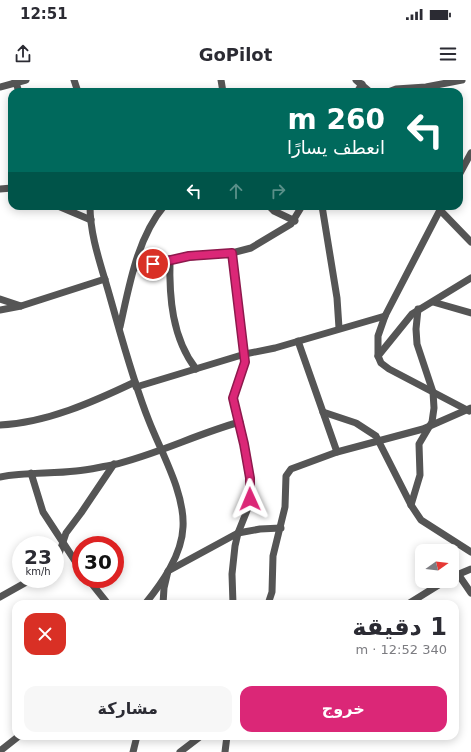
<!DOCTYPE html>
<html lang="ar">
<meta charset="utf-8">
<style>
:root{--surface:#fff;--page:#f7f7f7;--text:#2b2b33;--muted:#7c7c81;--accent:#db2777}
body{margin:0;font-family:"DejaVu Sans","Noto Naskh Arabic",sans-serif;background:var(--page);color:var(--text);direction:rtl;height:100vh;display:flex;flex-direction:column;font-size:15px;white-space:nowrap}
*{box-sizing:border-box;margin:0}
p{font-size:13px;color:var(--muted)}
.icon{flex:none;width:22px;height:22px;fill:none;stroke:currentColor;stroke-width:2;stroke-linecap:round;stroke-linejoin:round}
.map{position:relative;flex:1;overflow:hidden;direction:ltr}
.details{position:absolute;left:12px;top:520px;width:447px;height:140px;display:flex;flex-direction:column;background:var(--surface);border-radius:12px;box-shadow:0 2px 10px #0003;direction:rtl}
.details>*{flex:none}
.banner{position:absolute;left:8px;top:8px;width:455px;height:122px;border-radius:12px;box-shadow:0 2px 10px #0003;direction:rtl;background:#00695c;color:#fff;overflow:hidden}
.needle{width:26px;rotate:76deg}
.tools{position:absolute;left:415px;top:464px;display:grid;gap:8px}
.tools a{display:grid;place-items:center;width:44px;height:44px;border-radius:8px;background:var(--surface);box-shadow:0 2px 10px #0003;font-size:20px}
.speed{position:absolute;left:12px;top:456px;display:flex;gap:8px;font-size:20px;font-weight:700;text-align:center}
.speed>*{display:grid;place-content:center;width:52px;height:52px;border-radius:50%;background:var(--surface);box-shadow:0 2px 10px #0003;line-height:1}
.speed small{font-size:10px;font-weight:400}
.speed .limit{border:6px solid #d22;background:#fff;color:#111}
.pin{position:absolute;display:grid;place-items:center;width:34px;height:34px;color:#fff;margin:-17px;border:2px solid #fff;border-radius:50%;box-shadow:0 1px 4px #0007}
.me{position:absolute;width:44px;margin:-22px;rotate:359deg;stroke-linejoin:round;filter:drop-shadow(0 0 3px #0008)}
.turn{display:flex;align-items:center;gap:14px;height:84px;padding:0 12px;font-size:18px}
.turn .icon{width:52px;height:52px;stroke-width:2.5}
.turn b{display:block;font-size:28px;line-height:34px}
.lanes{display:flex;align-items:center;height:38px;padding:0 12px;background:#0003;justify-content:center;gap:20px;direction:ltr}
.lanes .off{opacity:.35}
.round{display:grid;place-items:center;flex:none;width:42px;height:42px;border-radius:12px;background:var(--page)}
.head{display:flex;align-items:center;justify-content:space-between;height:68px;padding:0 12px}
h1{font-size:24px;font-weight:700;line-height:30px}
.action{display:flex;gap:8px;margin-top:auto;padding:8px 12px}
.action a{flex:1;height:46px;border-radius:12px;background:var(--accent);color:#fff;font-size:16px;font-weight:700;line-height:46px;text-align:center}
.action a+a{background:var(--page);color:var(--text)}
.status{display:flex;justify-content:space-between;align-items:center;height:28px;padding:0 20px;background:var(--surface);direction:ltr}
.status svg{height:11px;fill:currentColor}
header{display:flex;justify-content:space-between;align-items:center;height:52px;padding:0 12px;background:var(--surface);font-size:18px;font-weight:700}
.map>svg:first-child{display:block}
.lines{fill:none;stroke-linecap:round;stroke-linejoin:round}
.street{stroke:#555;stroke-width:7}
.route-casing{stroke:#8e194d;stroke-width:10}
.route{stroke:#db2777;stroke-width:7}
</style>
<div class="status"><b>12:51</b><svg viewBox="0 0 49 12"><path d="M0 12V9h3v3zM5 12V6h3v6zM10 12V3h3v9zM15 12V0h3v12zM26 1h20v11H26zM47 4h2v5h-2z"/></svg></div>
<header><svg class="icon" aria-label="menu" viewBox="0 0 24 24"><path d="M4 6h16M4 12h16M4 18h16"/></svg>GoPilot<svg class="icon" aria-label="share" viewBox="0 0 24 24"><path d="M12 15V3M7 8l5-5 5 5M5 13v7h14v-7"/></svg></header>
<div class="map">
<svg width="471" height="672" viewBox="0 0 471 672">
<rect width="100%" height="100%" fill="#fff"/>
<g class="lines">
<g class="street">
<path d="M 15,0 L 19,12"/>
<path d="M 74,0 L 78,12"/>
<path d="M 221,0 L 223,12"/>
<path d="M 356,0 L 370,12"/>
<path d="M 0,7 L 26,0"/>
<path d="M 357,12 L 362,4"/>
<path d="M 388,12 L 396,9 L 426,7 L 462,0"/>
<path d="M 459,95 L 471,73"/>
<path d="M 0,109 L 12,108"/>
<path d="M 58,126 L 91,140"/>
<path d="M 90,126 C 90,157 102,188 110,217 C 122,259 133,301 149,341 C 161,372 185,413 183,447 C 182,475 162,503 145,524"/>
<path d="M 269,126 L 274,131 L 295,141"/>
<path d="M 322,126 L 337,218 L 339,248"/>
<path d="M 439,126 L 440,130 L 471,162"/>
<path d="M 442,126 L 385,236 L 378,256 L 378,276 L 381,283 L 389,289 L 469,331"/>
<path d="M 232,173 L 245,282 L 233,318 L 243,356 L 251,412 L 248,428 L 238,453 L 235,466 L 232,494 L 233,524"/>
<path d="M 170,179 C 169,217 172,258 196,289"/>
<path d="M 135,188 L 170,179 L 232,173 L 251,168 L 291,144 L 302,126"/>
<path d="M 0,219 L 21,226"/>
<path d="M 433,222 L 471,233"/>
<path d="M 0,230 L 21,226 L 105,199"/>
<path d="M 120,247 C 129,207 137,158 164,126"/>
<path d="M 298,261 L 337,372"/>
<path d="M 378,276 L 412,234 L 471,198"/>
<path d="M 136,307 L 245,274 L 275,268 L 385,236"/>
<path d="M 323,332 L 356,343 L 376,356 L 411,425 L 421,440 L 471,472"/>
<path d="M 0,345 C 46,343 93,322 135,302"/>
<path d="M 31,393 L 43,432 L 81,490"/>
<path d="M 0,397 C 25,392 51,394 76,391 C 88,390 100,387 112,385 C 156,375 196,354 240,342"/>
<path d="M 411,425 L 420,395 L 419,364 L 432,342 L 434,328 L 433,312 L 417,264 L 416,249 L 418,229"/>
<path d="M 55,486 L 66,453 L 81,433 L 114,384"/>
<path d="M 458,494 L 471,513"/>
<path d="M 452,497 L 471,489"/>
<path d="M 88,499 L 108,524"/>
<path d="M 0,517 L 32,499"/>
<path d="M 163,524 L 164,508 L 168,491 L 238,453 L 260,449 L 281,448"/>
<path d="M 268,524 L 272,512 L 273,476 L 285,427 L 286,396 L 291,389 L 337,372 L 423,349 L 471,328"/>
<path d="M 408,524 L 445,501"/>
<path d="M 0,671 L 19,656"/>
<path d="M 133,672 L 137,656"/>
<path d="M 180,672 L 201,656"/>
<path d="M 225,672 L 227,656"/>
</g>
</g>
<g class="lines">
<g class="route-casing">
<path id="route" d="M 153,184 L 189,176 L 232,173 L 245,282 L 233,318 L 244,364 L 250,398 L 250,419"/>
</g>
<use href="#route" class="route"/>
</g>
</svg>
<div class="tools">
<a><svg class="needle" viewBox="-14 -14 28 28"><path d="M0-13l5 13h-10z" fill="#e53935"/><path d="M0 13l5-13h-10z" fill="#7c7c81"/></svg></a>
</div>
<div class="speed"><div>23<small>km/h</small></div><div class="limit">30</div></div>
<div class="pin" style="left:153px;top:184px;background:#d93025"><svg class="icon" aria-label="arrive" viewBox="0 0 24 24"><path d="M6 21V4h12l-3 4 3 4H6"/></svg></div>
<svg class="me" style="left:250px;top:419px" viewBox="-20 -20 40 40"><path d="M0-17L14 15 0 8-14 15z" fill="#db2777" stroke="#fff" stroke-width="4"/></svg>
<div class="banner">
<div class="turn"><svg class="icon" aria-label="left" viewBox="0 0 24 24"><path d="M17 20v-9H6M10 6l-5 5 5 5"/></svg><div><b>260 m</b>انعطف يسارًا</div></div>
<div class="lanes"><svg class="icon" aria-label="left" viewBox="0 0 24 24"><path d="M17 20v-9H6M10 6l-5 5 5 5"/></svg><svg class="icon off" aria-label="ahead" viewBox="0 0 24 24"><path d="M12 20V5M6 11l6-6 6 6"/></svg><svg class="icon off" aria-label="right" viewBox="0 0 24 24"><path d="M7 20v-9h11M14 6l5 5-5 5"/></svg></div>
</div>
<section class="details">
<div class="head"><div><h1>1 دقيقة</h1><p>340 m · 12:52</p></div><a class="round" style="background:#d93025;color:#fff"><svg class="icon" aria-label="close" viewBox="0 0 24 24"><path d="M6 6l12 12M18 6L6 18"/></svg></a></div>
<div class="action"><a>خروج</a><a>مشاركة</a></div>
</section>
</div>
